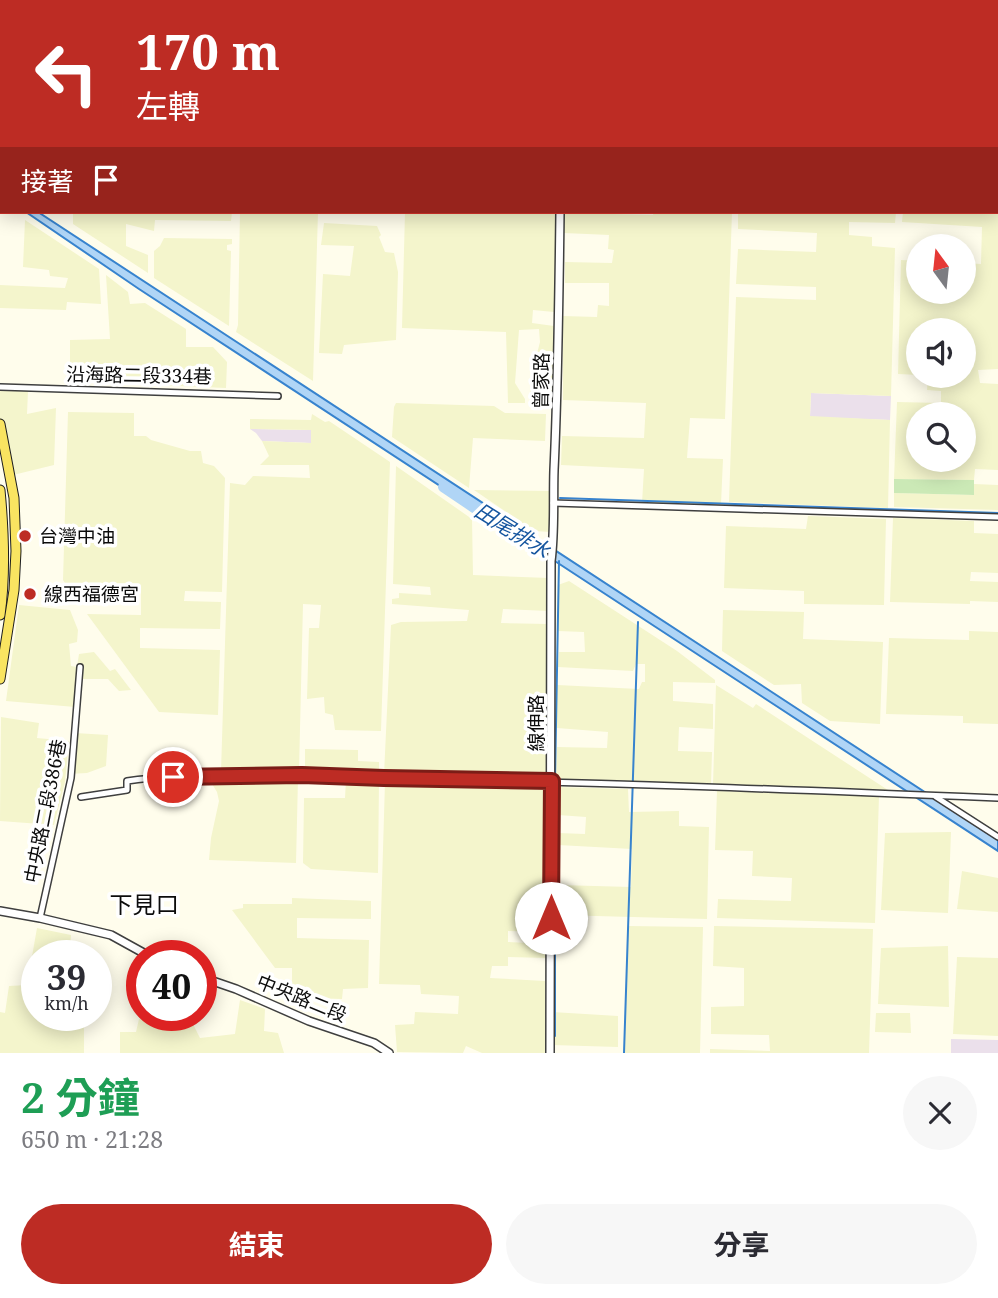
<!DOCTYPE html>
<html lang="zh-TW">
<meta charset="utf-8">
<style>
:root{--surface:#fff;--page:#f7f7f7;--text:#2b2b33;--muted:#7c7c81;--accent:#bd2c24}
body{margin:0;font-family:"Noto Serif","Noto Sans TC",serif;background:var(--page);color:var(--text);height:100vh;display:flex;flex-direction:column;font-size:26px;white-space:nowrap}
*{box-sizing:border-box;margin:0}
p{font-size:23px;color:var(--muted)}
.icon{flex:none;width:38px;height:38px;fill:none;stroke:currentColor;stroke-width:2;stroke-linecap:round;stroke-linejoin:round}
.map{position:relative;height:1053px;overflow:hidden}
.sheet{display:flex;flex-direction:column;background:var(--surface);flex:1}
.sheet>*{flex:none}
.banner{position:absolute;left:0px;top:0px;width:999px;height:214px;box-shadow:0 4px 18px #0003;background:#bd2c24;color:#fff;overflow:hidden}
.needle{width:46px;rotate:345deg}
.tools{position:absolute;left:906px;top:234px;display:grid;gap:14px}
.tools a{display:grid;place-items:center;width:70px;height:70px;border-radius:50%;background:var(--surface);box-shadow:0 4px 18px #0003;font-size:35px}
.speed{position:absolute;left:21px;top:940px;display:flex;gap:14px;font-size:35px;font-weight:700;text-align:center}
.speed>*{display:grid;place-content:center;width:91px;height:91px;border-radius:50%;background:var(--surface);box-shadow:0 4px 18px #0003;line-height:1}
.speed small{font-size:18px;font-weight:400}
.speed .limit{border:10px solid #d22;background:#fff;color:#111}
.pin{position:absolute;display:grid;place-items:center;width:60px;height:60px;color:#fff;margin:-30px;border:4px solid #fff;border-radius:50%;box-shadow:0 2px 7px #0007}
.me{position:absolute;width:77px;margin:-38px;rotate:0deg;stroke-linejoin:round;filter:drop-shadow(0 0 5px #0008)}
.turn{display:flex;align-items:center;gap:24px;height:147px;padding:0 21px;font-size:32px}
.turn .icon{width:91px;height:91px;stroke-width:2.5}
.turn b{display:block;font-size:49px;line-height:60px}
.then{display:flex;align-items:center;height:66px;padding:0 21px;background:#0003;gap:14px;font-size:26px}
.round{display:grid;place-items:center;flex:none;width:74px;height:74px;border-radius:37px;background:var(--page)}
.head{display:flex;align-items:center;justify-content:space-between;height:119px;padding:0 21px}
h1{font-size:42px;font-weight:700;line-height:52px;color:#1e9e55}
.cta{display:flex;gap:14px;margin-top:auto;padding:14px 21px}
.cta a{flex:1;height:80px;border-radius:42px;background:var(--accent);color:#fff;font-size:28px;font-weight:700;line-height:80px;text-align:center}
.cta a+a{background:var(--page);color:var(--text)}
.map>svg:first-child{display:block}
.industrial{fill:#ebe0eb}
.farmland{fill:#f4f5cc;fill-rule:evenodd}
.green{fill:#cbe9b6}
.water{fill:#b0d5f6;stroke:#3783ce;stroke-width:2}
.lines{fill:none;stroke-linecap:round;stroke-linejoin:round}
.stream{stroke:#3783ce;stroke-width:2}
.river{stroke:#b0d5f6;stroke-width:10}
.minor-casing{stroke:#3f3f3f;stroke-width:8}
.tertiary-casing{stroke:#3f3f3f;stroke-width:10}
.primary-casing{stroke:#1d1d1d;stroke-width:11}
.minor{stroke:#fff;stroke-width:5}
.tertiary{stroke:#fff;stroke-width:7}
.primary{stroke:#f9e461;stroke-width:9}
.route-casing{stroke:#7b1d17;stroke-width:18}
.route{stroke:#bd2c24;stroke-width:12}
.poi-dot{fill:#bd2c24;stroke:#fff;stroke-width:2.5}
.labels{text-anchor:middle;stroke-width:7;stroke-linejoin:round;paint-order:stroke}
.street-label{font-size:19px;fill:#0c0c0c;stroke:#fff}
.poi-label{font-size:19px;fill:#0c0c0c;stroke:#fff;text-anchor:start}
.water-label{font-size:21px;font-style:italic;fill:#15559f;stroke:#fff}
.quarter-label{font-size:23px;fill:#0c0c0c;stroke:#fff}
</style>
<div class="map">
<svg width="998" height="1053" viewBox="0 0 998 1053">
<rect width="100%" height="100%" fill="#fffdec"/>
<g class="industrial">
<path d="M 811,393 L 891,396 L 890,420 L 810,417 Z"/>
<path d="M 250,429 L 311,430 L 311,443 L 262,441 L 256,433 Z"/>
<path d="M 951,1039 L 998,1040 L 998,1053 L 951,1053 Z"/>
</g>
<g class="farmland">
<rect x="123" y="0" width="116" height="2"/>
<path d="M 679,0 L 998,0 L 998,110 L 998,2 L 680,2 Z"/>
<path d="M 998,209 L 998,369 L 978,370 L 980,383 L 998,384 L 998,470 L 975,469 L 974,480 L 894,479 L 897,402 L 941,403 L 941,391 L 927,390 L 928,376 L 964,376 L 964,331 L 919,331 L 919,375 L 898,374 L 901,260 L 919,261 L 919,292 L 964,292 L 964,263 L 981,264 L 982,227 L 902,222 L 903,212 L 998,212 ZM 919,415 L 964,415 L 964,460 L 919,460 Z"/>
<path d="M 73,212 L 232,212 L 231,221 L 155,220 L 154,231 L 126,224 L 126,246 L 148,255 L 148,273 L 73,224 Z"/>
<path d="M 240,212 L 318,212 L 313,381 L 236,332 L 238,325 Z"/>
<path d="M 405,212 L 556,212 L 554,312 L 533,310 L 532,323 L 554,326 L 553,405 L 530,402 L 531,377 L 540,342 L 539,329 L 519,330 L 515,383 L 525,399 L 525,403 L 508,403 L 506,332 L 402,328 Z"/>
<path d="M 564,212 L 612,212 L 612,214 L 653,215 L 654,212 L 732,212 L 725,419 L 690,418 L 687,458 L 723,459 L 721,504 L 642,503 L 644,469 L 561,465 L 562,436 L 644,438 L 646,403 L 563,400 L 563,316 L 597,317 L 598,305 L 609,306 L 609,283 L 565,283 L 565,262 L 612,263 L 614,250 L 608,249 L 609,235 L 564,233 Z"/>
<path d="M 738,212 L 896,212 L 895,223 L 849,222 L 849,235 L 872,237 L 872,246 L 895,248 L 891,396 L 811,393 L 810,416 L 890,420 L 888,508 L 729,502 L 736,297 L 816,300 L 816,287 L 736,284 L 738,249 L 816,252 L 817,233 L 738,229 Z"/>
<path d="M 25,220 L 99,269 L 101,304 L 67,302 L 66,310 L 0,308 L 0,285 L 65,288 L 68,278 L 50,276 L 49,270 L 23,267 Z"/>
<path d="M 324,223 L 377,226 L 381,235 L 379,237 L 385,252 L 394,253 L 398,272 L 396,340 L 344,345 L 342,354 L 319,353 L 323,274 L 350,276 L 354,246 L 321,245 Z"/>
<path d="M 164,238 L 232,239 L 232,244 L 227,245 L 227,250 L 231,251 L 229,326 L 154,278 L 154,251 L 160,246 Z"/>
<path d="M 106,275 L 128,292 L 130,304 L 145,303 L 186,329 L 186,347 L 213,347 L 227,362 L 226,388 L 87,382 L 88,371 L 70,368 L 70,340 L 110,339 Z"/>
<path d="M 0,391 L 28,391 L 27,414 L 56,408 L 54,465 L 9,476 L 0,422 Z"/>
<path d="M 396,403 L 494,406 L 505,413 L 546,414 L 545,441 L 473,438 L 469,488 L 392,437 L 394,407 Z"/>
<path d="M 68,412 L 134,413 L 134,436 L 146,436 L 151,440 L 190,451 L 201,451 L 203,463 L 214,466 L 225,478 L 222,592 L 185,591 L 184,601 L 221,602 L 220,629 L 140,628 L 140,648 L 220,650 L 218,715 L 159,712 L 87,614 L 141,615 L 141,591 L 67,586 L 63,580 Z"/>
<path d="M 312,414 L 325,422 L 329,421 L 390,462 L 381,731 L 335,730 L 333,715 L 325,713 L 324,697 L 307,699 L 309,628 L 319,628 L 321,605 L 303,604 L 299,771 L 221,772 L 230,483 L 245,485 L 253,476 L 310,478 L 309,465 L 260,465 L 269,456 L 262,441 L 311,443 L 311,430 L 250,429 L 250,419 L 311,420 Z"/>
<path d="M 396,466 L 472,519 L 473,575 L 549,578 L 549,611 L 503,609 L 501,623 L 548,624 L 547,778 L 384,775 L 391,625 L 401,622 L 467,621 L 469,610 L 392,604 L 392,599 L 399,598 L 399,593 L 431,595 L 430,587 L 393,584 Z"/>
<path d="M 974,484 L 998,485 L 998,510 L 894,507 L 894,493 L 973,495 Z"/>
<path d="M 474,490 L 551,491 L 551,532 L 534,531 Z"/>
<path d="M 808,516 L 886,519 L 884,605 L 804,604 L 804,591 L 724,588 L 726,526 L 806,529 Z"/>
<path d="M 893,518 L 974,521 L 974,533 L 998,534 L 998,573 L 971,572 L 970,581 L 998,582 L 998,602 L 970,601 L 970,604 L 890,602 Z"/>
<path d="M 569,581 L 677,651 L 715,680 L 715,683 L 673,682 L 673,701 L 713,704 L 713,729 L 679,727 L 678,751 L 712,752 L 711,785 L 556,779 L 557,747 L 607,748 L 608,732 L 557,728 L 557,685 L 639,689 L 642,682 L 645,682 L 645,664 L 636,664 L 633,671 L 558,667 L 559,652 L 585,652 L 584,632 L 558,631 L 558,585 Z"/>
<path d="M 19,605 L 70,610 L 78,630 L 77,642 L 69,644 L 71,666 L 77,667 L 79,654 L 94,652 L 110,671 L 115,669 L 131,690 L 119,691 L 108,679 L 77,679 L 75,707 L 6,701 Z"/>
<path d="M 723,610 L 804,612 L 803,639 L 883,642 L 880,724 L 830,721 L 802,703 L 801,684 L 774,685 L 722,651 Z"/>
<path d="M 969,631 L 998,632 L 998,724 L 963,723 L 963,716 L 886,714 L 889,638 L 969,640 Z"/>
<path d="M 716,685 L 753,708 L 756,704 L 891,792 L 713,785 Z"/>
<path d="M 1,717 L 39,723 L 37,738 L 69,741 L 65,782 L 54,825 L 0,821 Z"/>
<path d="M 75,733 L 108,735 L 106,766 L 87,773 L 69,774 Z"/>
<path d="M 305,749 L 358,750 L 358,761 L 379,762 L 379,774 L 305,771 Z"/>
<path d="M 298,778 L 296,863 L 209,860 L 211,838 L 219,801 L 217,792 L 209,779 Z"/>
<path d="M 346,780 L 379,781 L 378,873 L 311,869 L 303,863 L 304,798 L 345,798 Z"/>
<path d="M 385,782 L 547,785 L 548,932 L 508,931 L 508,942 L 548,944 L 547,958 L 508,957 L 508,966 L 492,966 L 490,978 L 545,981 L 546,1053 L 482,1053 L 466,1046 L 463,1053 L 397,1052 L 395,1025 L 414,1024 L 415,1012 L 458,1014 L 459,996 L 421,994 L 420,985 L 379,984 Z"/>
<path d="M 558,787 L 628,789 L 629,812 L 679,811 L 679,826 L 709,827 L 707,919 L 558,915 L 559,885 L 631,887 L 632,849 L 558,845 L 558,833 L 585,834 L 586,817 L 558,815 Z"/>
<path d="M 717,791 L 879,796 L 875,923 L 717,918 L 718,899 L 791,901 L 792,878 L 752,876 L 753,851 L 715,850 Z"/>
<path d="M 951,832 L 948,913 L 881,910 L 885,833 Z"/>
<path d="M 962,871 L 998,878 L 998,912 L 957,909 Z"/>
<path d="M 292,898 L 371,901 L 371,919 L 297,918 L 297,938 L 369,940 L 368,988 L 343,989 L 342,999 L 313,998 L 311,1001 L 303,1001 L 292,990 L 292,968 L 275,968 L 232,910 L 243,908 L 243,904 L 292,904 Z"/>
<path d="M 628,926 L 703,927 L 700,1053 L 624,1053 Z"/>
<path d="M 714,926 L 873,929 L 869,1053 L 710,1053 L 710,1049 L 770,1051 L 769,1035 L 711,1034 L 711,1007 L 744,1006 L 744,968 L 713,966 Z"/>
<path d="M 37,928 L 71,935 L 70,955 L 37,956 L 37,1015 L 84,1015 L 84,1053 L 0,1053 L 0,1012 L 5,1013 L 9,986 L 27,985 Z"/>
<path d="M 948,946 L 949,1007 L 878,1004 L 881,948 Z"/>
<path d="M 957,957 L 998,958 L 998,1036 L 953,1034 Z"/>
<path d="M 240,1000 L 265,1009 L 264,1031 L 278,1033 L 284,1053 L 120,1053 L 120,1032 L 136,1032 L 139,1019 L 194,1015 L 194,1026 L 200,1038 L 235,1034 Z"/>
<path d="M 552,1012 L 618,1016 L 618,1047 L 552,1045 Z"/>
<path d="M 876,1013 L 910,1013 L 911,1033 L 875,1032 Z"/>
</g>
<path class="green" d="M 894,479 L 974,480 L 974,495 L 894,493 Z"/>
<path class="water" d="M 26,212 L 38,212 L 998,840 L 998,851 L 139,289 Z"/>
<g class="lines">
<g class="stream">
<path d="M 560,498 L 998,513"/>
<path d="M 555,780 L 559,561"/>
<path d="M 555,785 L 555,1036"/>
<path d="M 624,1053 L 638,622"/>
</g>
<path class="river" d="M 443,487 L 474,508"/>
<g class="minor-casing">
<g id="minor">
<path d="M 493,0 L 496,2"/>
<path d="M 120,2 L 120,0"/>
<path d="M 0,170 L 2,170"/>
<path d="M 0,387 L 278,396"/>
<path d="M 553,503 L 998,517"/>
<path d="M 81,797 L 127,790 L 127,781 C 162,776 197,775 232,775 C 289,775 345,778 401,779 C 600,782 799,790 998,798"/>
<path d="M 936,797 L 998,837"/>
<path d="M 40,918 L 71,778 L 80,667"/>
</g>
</g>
<g class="tertiary-casing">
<g id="tertiary">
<path d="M 569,2 L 570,0"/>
<path d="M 0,911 L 40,918 L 111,935 L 149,956"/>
<path d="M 201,977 L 236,989 L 309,1021 L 374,1043 L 389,1053"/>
<path d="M 550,1053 L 551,561 C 555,531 553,500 554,470 C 558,384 559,298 560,212"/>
</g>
</g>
<g class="primary-casing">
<g id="primary">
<path d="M 9,2 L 9,0"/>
<path d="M 20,2 L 20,0"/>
<path d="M 0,40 L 2,32"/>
<path d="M 0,77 L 2,71"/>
<path d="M 0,424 L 14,498 L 16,551 L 14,590 L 0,679"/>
<path d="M 0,490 C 4,532 6,573 0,615"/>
</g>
</g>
<use href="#minor" class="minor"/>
<use href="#tertiary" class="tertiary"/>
<use href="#primary" class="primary"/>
</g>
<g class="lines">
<g class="route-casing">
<path id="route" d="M 173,777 L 302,775 L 384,778 L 552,781 L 551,918"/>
</g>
<use href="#route" class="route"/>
</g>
<g class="poi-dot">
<circle cx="25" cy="536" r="7"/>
<circle cx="30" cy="594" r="7"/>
</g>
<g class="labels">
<g class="street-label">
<text transform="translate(139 375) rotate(1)" y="7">沿海路二段334巷</text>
<text transform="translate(541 381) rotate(-89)" y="7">曾家路</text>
<text transform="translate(536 723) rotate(-90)" y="7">線伸路</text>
<text transform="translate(45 811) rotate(-79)" y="7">中央路二段386巷</text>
<text transform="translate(302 998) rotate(22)" y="7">中央路二段</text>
</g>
<g class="poi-label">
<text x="39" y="543">台灣中油</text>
<text x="44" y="601">線西福德宮</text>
</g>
<g class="water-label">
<text transform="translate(512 531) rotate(32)" y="7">田尾排水</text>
</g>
<g class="quarter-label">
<text x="144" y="913">下見口</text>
</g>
</g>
</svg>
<div class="tools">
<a><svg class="needle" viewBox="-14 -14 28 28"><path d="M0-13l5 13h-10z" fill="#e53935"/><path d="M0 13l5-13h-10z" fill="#7c7c81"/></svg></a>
<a><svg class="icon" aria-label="sound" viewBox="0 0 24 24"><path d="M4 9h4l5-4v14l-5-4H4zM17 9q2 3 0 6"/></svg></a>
<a><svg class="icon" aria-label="search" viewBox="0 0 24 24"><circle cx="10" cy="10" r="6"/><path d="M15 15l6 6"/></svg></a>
</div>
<div class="speed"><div>39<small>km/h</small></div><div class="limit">40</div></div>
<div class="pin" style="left:173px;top:777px;background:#d93025"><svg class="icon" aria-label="arrive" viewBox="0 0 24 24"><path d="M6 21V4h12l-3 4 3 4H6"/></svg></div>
<svg class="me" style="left:551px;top:918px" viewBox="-20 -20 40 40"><circle r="19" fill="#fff"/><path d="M0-13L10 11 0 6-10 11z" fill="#bd2c24"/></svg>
<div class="banner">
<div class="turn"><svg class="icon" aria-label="left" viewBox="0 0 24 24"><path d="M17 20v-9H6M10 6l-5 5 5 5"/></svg><div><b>170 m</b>左轉</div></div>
<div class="then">接著<svg class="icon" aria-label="arrive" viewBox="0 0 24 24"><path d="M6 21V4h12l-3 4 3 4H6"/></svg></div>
</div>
</div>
<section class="sheet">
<div class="head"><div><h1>2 分鐘</h1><p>650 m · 21:28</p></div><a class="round"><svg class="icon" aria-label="close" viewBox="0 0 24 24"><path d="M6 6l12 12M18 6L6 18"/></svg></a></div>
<div class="cta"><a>結束</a><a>分享</a></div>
</section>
